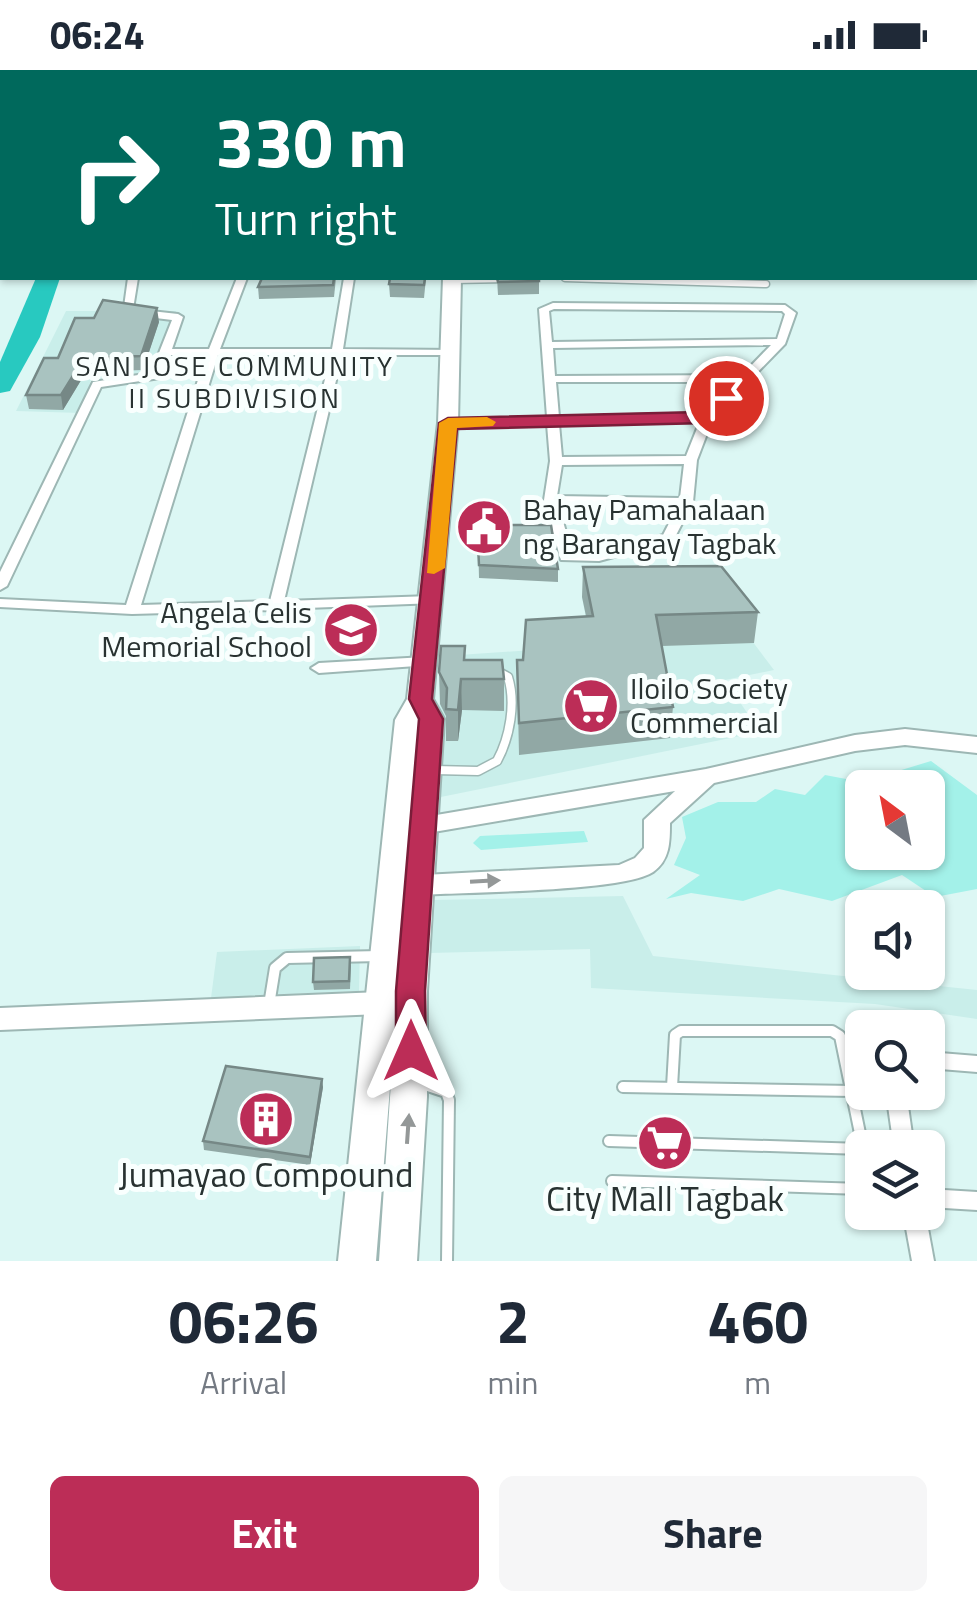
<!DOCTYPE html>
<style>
:root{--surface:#fff;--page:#f6f6f7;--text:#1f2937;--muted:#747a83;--accent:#bc2d57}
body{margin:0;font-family:"Titillium Web",sans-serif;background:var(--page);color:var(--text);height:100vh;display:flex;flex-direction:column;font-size:38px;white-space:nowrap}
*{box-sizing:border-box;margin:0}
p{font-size:32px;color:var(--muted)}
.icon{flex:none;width:55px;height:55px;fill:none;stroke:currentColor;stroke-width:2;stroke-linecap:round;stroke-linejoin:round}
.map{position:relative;height:1191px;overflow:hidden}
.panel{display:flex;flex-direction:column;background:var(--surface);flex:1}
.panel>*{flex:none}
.guide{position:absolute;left:0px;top:0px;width:978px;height:210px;box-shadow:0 2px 8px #0004;background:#00695c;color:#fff;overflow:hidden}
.needle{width:65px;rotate:328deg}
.fabs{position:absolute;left:845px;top:700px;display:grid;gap:20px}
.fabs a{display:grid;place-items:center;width:100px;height:100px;border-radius:15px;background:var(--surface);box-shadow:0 2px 8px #0004;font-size:50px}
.pin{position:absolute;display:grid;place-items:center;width:85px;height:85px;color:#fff;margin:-42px;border:5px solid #fff;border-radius:50%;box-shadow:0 2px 10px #0007}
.me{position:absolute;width:110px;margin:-55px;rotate:0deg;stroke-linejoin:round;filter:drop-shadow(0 0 8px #0008)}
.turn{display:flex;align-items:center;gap:35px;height:210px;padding:0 50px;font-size:45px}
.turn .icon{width:130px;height:130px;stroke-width:2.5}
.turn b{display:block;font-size:70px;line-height:85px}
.eta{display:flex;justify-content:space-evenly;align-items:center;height:170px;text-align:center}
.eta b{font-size:60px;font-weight:700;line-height:70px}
.cta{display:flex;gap:20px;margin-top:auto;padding:20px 50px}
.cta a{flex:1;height:115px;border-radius:15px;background:var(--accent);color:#fff;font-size:40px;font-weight:700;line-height:115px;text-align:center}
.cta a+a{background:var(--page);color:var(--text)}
.status{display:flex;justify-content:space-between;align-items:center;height:70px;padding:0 50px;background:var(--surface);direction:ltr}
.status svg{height:28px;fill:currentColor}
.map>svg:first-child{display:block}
.built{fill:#c9eeea}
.green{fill:#a3f1e9;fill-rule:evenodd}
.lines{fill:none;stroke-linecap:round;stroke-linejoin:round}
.river{fill:#28c9c0;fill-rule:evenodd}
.lane-far2-casing{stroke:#9db7b4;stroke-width:9}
.lane-far1-casing{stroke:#9db7b4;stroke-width:11}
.lane-casing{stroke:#9db7b4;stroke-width:14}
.street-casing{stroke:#9db7b4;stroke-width:4}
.secondary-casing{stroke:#9db7b4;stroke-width:4}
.primary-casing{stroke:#9db7b4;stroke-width:4}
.lane-far2{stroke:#fff;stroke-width:6}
.lane-far1{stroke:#fff;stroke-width:8}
.lane{stroke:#fff;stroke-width:10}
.street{fill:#fff;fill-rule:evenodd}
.secondary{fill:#fff;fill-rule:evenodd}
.primary{fill:#fff;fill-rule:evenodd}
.wall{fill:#91a8a5}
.shaded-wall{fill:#768886}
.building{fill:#a9c3c0;stroke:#768886;stroke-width:2.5}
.oneway{fill:#949898}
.route{fill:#bc2d57;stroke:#7a1d39;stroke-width:2.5}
.slow{fill:#f59e0b}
.labels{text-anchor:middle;stroke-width:10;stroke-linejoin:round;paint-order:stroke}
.far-neighbourhood-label{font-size:28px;letter-spacing:2.5px;fill:#283231;stroke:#f9fffe}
.poi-label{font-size:30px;fill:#283231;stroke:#f9fffe;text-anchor:start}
.near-poi-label{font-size:35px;fill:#283231;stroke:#f9fffe}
</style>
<div class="status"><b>06:24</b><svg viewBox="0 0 49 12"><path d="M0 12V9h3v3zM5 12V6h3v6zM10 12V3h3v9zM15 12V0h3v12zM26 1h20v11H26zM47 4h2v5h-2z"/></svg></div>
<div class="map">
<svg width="977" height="1191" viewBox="0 0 977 1191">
<rect width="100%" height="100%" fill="#dcf7f4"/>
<g class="built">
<path d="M 66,241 L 176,241 L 156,305 L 92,306 L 81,343 L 16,341 Z"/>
<path d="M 718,526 L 774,600 L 725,610 L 760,662 L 431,729 L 444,586 L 591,576 L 582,527 Z"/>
<path d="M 623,826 L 653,886 L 977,920 L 977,949 L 875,934 L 591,918 L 590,879 L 429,883 L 433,830 Z"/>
<path d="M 360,876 L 359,921 L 211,928 L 217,882 Z"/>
</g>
<g class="green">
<path d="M 931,691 L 977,725 L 977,819 L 935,827 L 902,805 L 832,831 L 779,819 L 743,831 L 691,823 L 666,829 L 700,805 L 674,795 L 686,768 L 682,747 L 718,732 L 756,732 L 775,719 L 805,725 L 825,705 L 862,712 ZM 862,718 L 928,718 L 928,782 L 862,782 Z"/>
<path d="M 584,761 L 588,772 L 481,780 L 473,773 L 480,766 Z"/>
</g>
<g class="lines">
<path class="river" d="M 36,208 L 60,208 L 40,267 L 10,321 L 0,323 L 0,292 Z"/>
<g class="lane-far2-casing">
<g id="lane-far2">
<path d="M 565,208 L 766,214"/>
<path d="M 452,210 L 508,209"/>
</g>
</g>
<g class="lane-far1-casing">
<path id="lane-far1" d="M 435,700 L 478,701 L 497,691 C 510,667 516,633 508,607 L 493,599"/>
</g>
<g class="lane-casing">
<g id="lane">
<path d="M 269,935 L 275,898 L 287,888 L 380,886"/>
<path d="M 422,1014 L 446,1022 L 449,1030 L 447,1191"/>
<path d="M 623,1017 L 853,1021"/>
<path d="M 672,1017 L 675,965 L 681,961 L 832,961 L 840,966 L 863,1078"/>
<path d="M 609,1071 L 862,1079"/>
<path d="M 612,1111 L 862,1119"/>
</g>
</g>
<g class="street-casing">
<g id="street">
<path d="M 100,0 L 108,0 L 106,2 L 98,2 Z"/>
<path d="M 508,0 L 528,0 L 523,2 L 505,2 Z"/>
<path d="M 882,0 L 894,0 L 896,2 L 886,2 Z"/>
<path d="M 919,0 L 927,0 L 929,2 L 921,2 Z"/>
<rect x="0" y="30" width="2" height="4"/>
<path d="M 0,52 L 2,53 L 2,57 L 0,58 Z"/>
<path d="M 2,85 L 2,93 L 0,94 L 0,86 Z"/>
<rect x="0" y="102" width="2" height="6"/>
<rect x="0" y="122" width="2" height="6"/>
<rect x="975" y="150" width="2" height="6"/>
<path d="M 2,152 L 2,160 L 0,161 L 0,153 Z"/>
<path d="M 128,208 L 138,208 L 133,239 L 178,244 L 183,247 L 172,279 L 209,279 L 237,208 L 247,208 L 220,279 L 332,279 L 344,208 L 354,208 L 343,279 L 457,280 L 459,282 L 453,285 L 342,285 L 284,531 L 431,526 L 438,530 L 436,533 L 281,539 L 275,542 L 269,540 L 132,544 L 0,537 L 0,529 L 126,535 L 206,285 L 169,285 L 160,308 L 101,317 L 7,516 L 0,520 L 0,502 L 93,312 L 151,303 L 172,250 L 123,244 ZM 218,285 L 331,285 L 270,531 L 141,535 Z"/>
<path d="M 553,233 L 785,235 L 796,243 L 785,274 L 713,348 L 697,390 L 693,432 L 673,471 L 599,491 L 561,490 L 544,430 L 550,391 L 547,354 L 448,357 L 442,353 L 448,349 L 547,347 L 539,239 ZM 554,239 L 782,241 L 785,244 L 777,269 L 552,272 L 549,241 ZM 771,275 L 742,305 L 555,306 L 553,278 ZM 556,312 L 736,312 L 704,343 L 559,347 ZM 700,351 L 686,386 L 562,387 L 559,354 ZM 684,394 L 680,428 L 557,426 L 562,395 ZM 558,434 L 678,436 L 663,465 L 599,483 L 572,483 Z"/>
<path d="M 425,587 L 430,589 L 432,592 L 430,595 L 319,603 L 311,598 L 319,593 Z"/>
<path d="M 928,982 L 977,986 L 977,1002 L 928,998 Z"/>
<path d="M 886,1022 L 906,1022 L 914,1078 L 894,1078 Z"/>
<path d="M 928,1119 L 977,1122 L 977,1140 L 928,1137 Z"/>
<path d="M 903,1142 L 925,1142 L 934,1191 L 912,1191 Z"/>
</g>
</g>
<g class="secondary-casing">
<g id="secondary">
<path d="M 905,659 L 977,667 L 977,683 L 905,675 L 855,681 L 714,713 L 670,753 C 670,772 670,790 653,802 C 623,822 464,822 419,825 L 397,815 L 393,808 L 397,801 L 406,798 L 423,805 L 619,795 L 635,788 L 644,778 L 644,750 L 675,721 L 410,766 L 401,763 L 397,757 L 401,751 L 706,699 L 855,665 Z"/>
<path d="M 380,922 L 390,925 L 394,933 L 390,941 L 380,944 L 0,960 L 0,938 Z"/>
</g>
</g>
<g class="primary-casing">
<path id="primary" d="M 443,208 L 461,208 L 458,353 L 433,629 L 444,649 L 427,921 L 427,1027 L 417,1191 L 379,1191 L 394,968 L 376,1191 L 338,1191 L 395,650 L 407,629 L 438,353 Z"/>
</g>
<use href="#lane-far2" class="lane-far2"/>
<use href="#lane-far1" class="lane-far1"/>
<use href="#lane" class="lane"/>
<use href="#street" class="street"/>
<use href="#secondary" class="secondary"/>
<use href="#primary" class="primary"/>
</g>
<g class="wall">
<path d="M 549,0 L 695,0 L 694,2 L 549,2 Z"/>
<path d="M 735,0 L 770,0 L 769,2 L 735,2 Z"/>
<path d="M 336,208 L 334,227 L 259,229 L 258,217 Z"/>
<path d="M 426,208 L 424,228 L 390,227 L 389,214 Z"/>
<path d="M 497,208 L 539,208 L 539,224 L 498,225 Z"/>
<path d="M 159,252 L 143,300 L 86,302 L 63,340 L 29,339 L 26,325 L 58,288 Z"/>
<path d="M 471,435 L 558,499 L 558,512 L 479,508 L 478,468 L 472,468 Z"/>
<path d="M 583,497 L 758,542 L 754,573 L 662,576 L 673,637 L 670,668 L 519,685 L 517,590 L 523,590 L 586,546 L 582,527 Z"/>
<path d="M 465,590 L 504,609 L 504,641 L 462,640 L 458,671 L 446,671 L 446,646 L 440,634 L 439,602 Z"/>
<path d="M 351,895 L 350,919 L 314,920 L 313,912 Z"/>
<path d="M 323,1017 L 310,1095 L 204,1080 L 203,1071 Z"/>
</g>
<g class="shaded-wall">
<path d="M 157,238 L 159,252 L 143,300 L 141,286 Z"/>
<path d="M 84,288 L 86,302 L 63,340 L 61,325 Z"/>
<path d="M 461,609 L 462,640 L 458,671 L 458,640 Z"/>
<path d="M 322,1009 L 323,1017 L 310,1095 L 310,1087 Z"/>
</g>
<g class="building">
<path d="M 622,0 L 693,0 L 692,2 L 629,2 L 629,0 Z"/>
<path d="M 952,0 L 973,0 L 973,2 L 954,2 Z"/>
<rect x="975" y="9" width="2" height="26"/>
<path d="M 262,208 L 334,208 L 333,215 L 258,217 Z"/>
<path d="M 390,208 L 425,208 L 424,215 L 389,214 Z"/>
<path d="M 497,208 L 539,208 L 539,211 L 498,212 Z"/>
<path d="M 103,230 L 157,238 L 141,286 L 84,288 L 61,325 L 26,325 L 44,288 L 58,288 L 75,248 L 94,248 Z"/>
<path d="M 496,434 L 498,455 L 551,455 L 558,499 L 479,495 L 477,455 L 472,455 L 471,435 Z"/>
<path d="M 721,496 L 758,542 L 656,545 L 673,637 L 519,653 L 517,590 L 523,590 L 526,550 L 593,546 L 583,497 Z"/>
<path d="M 441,576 L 465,576 L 464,590 L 502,590 L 504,609 L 461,609 L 458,640 L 446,639 L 447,618 L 439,602 Z"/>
<path d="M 350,887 L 349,911 L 313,912 L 314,888 Z"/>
<path d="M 226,996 L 322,1009 L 310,1087 L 203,1071 Z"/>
</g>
<defs><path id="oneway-solid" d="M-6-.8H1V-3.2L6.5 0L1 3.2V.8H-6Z" transform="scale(2.5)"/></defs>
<g class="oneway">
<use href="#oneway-solid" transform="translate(485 811) rotate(-3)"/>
<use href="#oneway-solid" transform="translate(408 1059) rotate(-86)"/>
</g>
<path class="route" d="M 726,322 L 735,328 L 707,353 L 457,359 L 432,629 L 443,649 L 425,921 L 426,981 L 421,990 L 411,993 L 400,990 L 396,981 L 396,921 L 419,649 L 409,629 L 439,353 L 448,348 L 702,342 Z"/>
<path class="slow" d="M 487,347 L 496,352 L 493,356 L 457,358 L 445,498 L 434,504 L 427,503 L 439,353 L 448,348 Z"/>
<defs>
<g id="civic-disc" transform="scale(2.875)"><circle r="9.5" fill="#bc2d57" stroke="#f9fffe"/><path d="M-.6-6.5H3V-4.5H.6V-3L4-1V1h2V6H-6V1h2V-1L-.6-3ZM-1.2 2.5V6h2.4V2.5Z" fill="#fff"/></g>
<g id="school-disc" transform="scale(2.875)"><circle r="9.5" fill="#bc2d57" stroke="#f9fffe"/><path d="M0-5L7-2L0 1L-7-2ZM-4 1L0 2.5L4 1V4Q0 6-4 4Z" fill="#fff"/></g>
<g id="supermarket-disc" transform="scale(2.875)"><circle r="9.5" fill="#bc2d57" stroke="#f9fffe"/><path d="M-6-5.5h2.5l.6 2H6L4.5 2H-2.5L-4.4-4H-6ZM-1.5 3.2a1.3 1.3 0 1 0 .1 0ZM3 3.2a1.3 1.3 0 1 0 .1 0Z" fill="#fff"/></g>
<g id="building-disc" transform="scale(2.875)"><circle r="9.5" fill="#bc2d57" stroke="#f9fffe"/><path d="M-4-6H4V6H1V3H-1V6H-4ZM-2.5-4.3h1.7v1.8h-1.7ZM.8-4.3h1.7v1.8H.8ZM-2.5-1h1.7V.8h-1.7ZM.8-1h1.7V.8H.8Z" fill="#fff"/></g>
</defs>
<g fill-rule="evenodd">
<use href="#civic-disc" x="484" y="457"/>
<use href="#school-disc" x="351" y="560"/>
<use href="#supermarket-disc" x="591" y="636"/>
<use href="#building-disc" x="266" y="1049"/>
<use href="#supermarket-disc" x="665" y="1073"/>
</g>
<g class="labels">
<g class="far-neighbourhood-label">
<text x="235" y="306">SAN JOSE COMMUNITY<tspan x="235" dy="32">II SUBDIVISION</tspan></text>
</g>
<g class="poi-label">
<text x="523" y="450">Bahay Pamahalaan<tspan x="523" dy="34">ng Barangay Tagbak</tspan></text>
<text x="312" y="553" text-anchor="end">Angela Celis<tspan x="312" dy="34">Memorial School</tspan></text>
<text x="630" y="629">Iloilo Society<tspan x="630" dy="34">Commercial</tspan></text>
</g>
<g class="near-poi-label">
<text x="266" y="1117">Jumayao Compound</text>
<text x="665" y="1141">City Mall Tagbak</text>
</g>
</g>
</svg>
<div class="fabs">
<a><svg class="needle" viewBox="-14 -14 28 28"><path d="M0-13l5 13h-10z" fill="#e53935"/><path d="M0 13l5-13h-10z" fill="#747a83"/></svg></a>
<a><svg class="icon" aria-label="sound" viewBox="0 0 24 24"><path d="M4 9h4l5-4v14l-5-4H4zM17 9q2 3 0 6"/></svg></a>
<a><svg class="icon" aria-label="search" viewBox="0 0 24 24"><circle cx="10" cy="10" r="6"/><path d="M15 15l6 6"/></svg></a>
<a><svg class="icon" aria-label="layers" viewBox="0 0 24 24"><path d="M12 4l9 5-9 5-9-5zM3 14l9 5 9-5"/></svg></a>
</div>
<div class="pin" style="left:726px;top:328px;background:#d93025"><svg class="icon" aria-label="arrive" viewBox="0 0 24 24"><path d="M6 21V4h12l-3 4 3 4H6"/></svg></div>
<svg class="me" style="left:411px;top:981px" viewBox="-20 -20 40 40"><path d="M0-17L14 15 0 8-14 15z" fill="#bc2d57" stroke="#fff" stroke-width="4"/></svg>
<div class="guide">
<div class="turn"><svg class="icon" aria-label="right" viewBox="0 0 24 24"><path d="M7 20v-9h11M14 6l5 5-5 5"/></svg><div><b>330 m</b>Turn right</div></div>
</div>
</div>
<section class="panel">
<div class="eta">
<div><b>06:26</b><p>Arrival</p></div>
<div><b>2</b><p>min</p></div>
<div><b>460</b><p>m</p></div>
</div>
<div class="cta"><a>Exit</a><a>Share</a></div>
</section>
